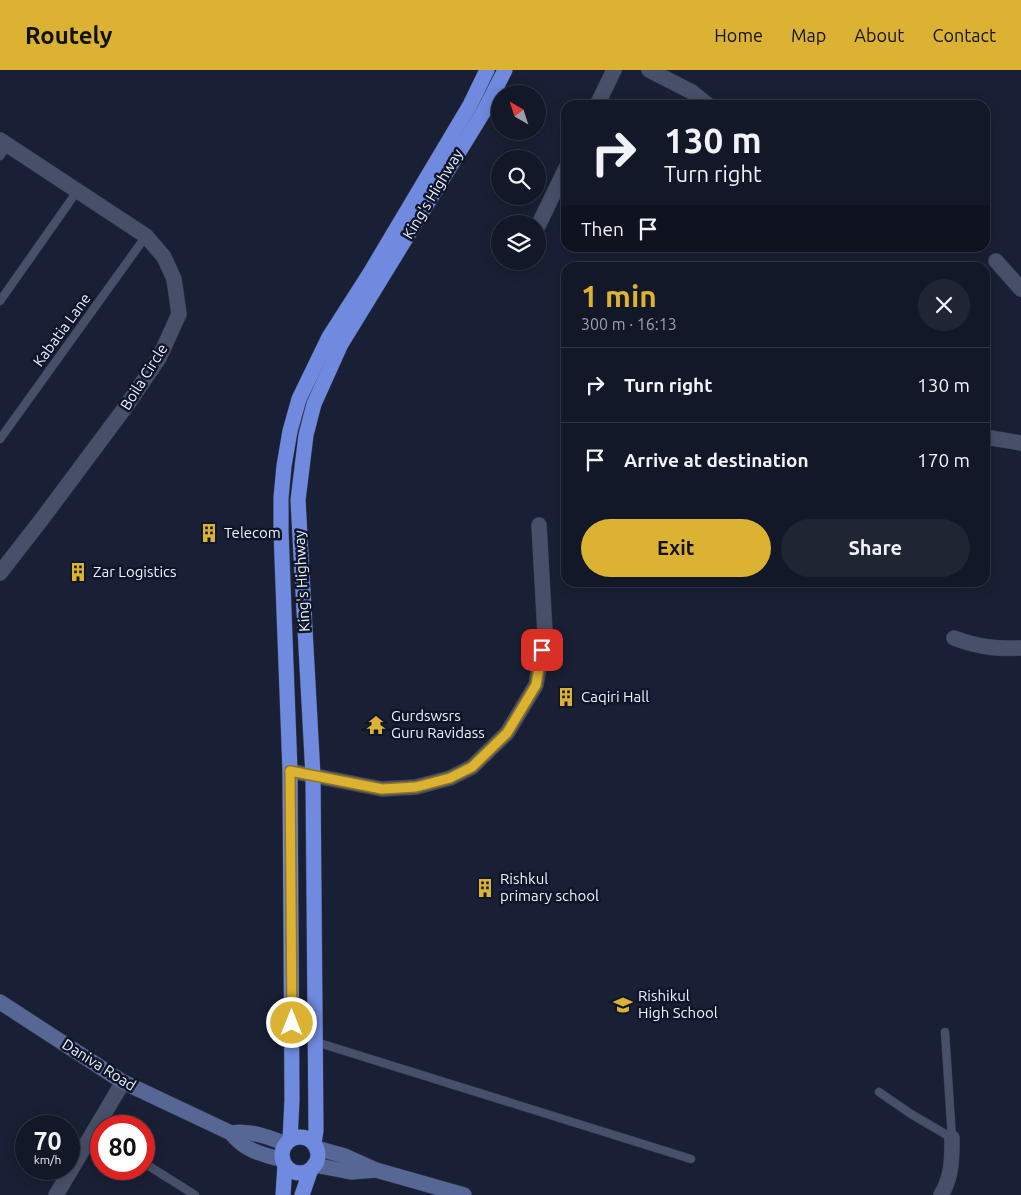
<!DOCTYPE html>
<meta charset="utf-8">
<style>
:root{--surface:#131828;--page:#202534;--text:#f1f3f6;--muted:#9da0a8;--line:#323745;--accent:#dcb233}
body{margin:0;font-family:Ubuntu,sans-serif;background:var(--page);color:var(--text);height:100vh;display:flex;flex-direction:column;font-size:19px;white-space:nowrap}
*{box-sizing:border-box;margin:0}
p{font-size:16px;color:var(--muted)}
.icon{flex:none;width:28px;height:28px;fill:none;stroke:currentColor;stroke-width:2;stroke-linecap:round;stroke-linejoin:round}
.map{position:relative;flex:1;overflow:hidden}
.side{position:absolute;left:561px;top:192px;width:429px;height:325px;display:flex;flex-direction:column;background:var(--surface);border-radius:15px;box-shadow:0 2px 12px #0003,0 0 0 1px var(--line)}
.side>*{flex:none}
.guide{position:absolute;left:561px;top:30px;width:429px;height:152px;border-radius:15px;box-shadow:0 2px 12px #0003,0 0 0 1px var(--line);background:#131828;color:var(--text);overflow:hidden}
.needle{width:32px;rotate:321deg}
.fabs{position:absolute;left:491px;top:15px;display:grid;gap:10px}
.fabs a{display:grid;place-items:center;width:55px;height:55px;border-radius:50%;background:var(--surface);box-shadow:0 2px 12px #0003,0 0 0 1px var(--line);font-size:25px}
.speed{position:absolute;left:15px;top:1045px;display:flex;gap:10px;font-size:25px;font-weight:700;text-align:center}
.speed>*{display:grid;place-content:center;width:65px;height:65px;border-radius:50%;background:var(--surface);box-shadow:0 2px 12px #0003,0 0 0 1px var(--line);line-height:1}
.speed small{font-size:12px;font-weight:400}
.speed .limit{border:8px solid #d22;background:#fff;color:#111}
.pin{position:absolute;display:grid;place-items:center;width:42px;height:42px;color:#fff;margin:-21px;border-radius:10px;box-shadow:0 2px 8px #0006}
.me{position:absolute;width:55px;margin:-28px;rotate:0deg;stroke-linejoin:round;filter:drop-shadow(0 0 4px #0008)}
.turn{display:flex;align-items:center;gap:18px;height:105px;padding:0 20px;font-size:22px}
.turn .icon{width:65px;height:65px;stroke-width:2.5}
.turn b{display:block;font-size:35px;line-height:42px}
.then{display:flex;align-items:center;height:48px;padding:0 20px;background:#0003;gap:10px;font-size:19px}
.round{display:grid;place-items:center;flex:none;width:52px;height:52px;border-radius:26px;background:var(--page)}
.headline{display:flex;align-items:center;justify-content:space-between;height:85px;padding:0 20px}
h1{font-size:30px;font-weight:600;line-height:38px;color:var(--accent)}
.action{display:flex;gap:10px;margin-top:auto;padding:10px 20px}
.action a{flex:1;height:58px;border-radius:30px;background:var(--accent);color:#111;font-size:20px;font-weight:600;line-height:58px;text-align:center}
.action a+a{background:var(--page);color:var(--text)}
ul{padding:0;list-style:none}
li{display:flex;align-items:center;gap:15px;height:75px;padding:0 20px;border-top:1px solid var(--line)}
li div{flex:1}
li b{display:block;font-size:19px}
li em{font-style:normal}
header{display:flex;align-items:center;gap:30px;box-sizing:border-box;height:70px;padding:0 25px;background:var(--accent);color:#111}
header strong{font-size:24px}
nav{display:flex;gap:28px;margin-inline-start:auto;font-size:18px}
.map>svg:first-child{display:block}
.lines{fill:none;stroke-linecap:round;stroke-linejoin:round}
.service-casing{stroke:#383c4e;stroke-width:9}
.minor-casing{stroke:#383c4e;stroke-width:16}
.secondary-casing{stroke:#383c4e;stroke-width:16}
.trunk-casing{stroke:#383c4e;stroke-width:16}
.service{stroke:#475068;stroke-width:8}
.minor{stroke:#475068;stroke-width:15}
.secondary{stroke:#566695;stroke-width:15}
.trunk{stroke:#6f8adf;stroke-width:15}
.route-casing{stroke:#8f7421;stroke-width:12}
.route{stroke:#dcb233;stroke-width:9}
.labels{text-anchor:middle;stroke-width:5;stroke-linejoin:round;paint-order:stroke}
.street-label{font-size:15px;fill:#edf2fe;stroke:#10162a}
.poi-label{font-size:15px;fill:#edf2fe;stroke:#10162a;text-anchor:start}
</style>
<header>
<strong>Routely</strong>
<nav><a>Home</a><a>Map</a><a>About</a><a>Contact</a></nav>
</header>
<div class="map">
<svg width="1021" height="1125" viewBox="0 0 1021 1125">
<rect width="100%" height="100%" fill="#192035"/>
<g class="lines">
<g class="service-casing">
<g id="service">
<path d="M 0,86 L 8,75"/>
<path d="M 0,231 L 78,120"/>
<path d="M 0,369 L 146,166"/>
<path d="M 945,962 L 952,1068"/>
<path d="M 316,972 L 691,1089"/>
<path d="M 879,1022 L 911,1044 L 952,1068"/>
<path d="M 144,1093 L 195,1125"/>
</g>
</g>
<g class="minor-casing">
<g id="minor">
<path d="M 649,0 L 692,22 L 708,35"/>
<path d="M 597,35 L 614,0"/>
<path d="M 0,70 L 146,166 L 164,187 L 174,209 L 179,244 L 159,288 L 127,335 L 42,449 L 0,503"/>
<path d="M 538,156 L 566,98"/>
<path d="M 996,191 L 1021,219"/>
<path d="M 985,367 L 1021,373"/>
<path d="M 954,568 C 978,577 995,579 1021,578"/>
<path d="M 290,701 L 382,719 L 416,717 L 450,708 L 472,697 L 507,663 L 536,615 L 545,563 L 539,455"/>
<path d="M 56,1125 L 123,1012"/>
<path d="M 941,1125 C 952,1107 952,1089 952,1068"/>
</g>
</g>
<g class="secondary-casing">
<g id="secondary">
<path d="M 0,932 L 123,1012 L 231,1063 C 245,1081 261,1084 283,1090"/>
<path d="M 231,1063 C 251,1060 268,1067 286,1074"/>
<path d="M 316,1078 L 345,1086 L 376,1100 L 464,1125"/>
<path d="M 314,1095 L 351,1102 L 376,1100"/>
</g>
</g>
<g class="trunk-casing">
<g id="trunk">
<circle cx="300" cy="1085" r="18"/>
<path d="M 290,1070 L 292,1030 L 290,701 L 281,461 L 281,428 L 284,396 L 290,361 L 299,329 L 329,267 L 370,203 L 470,35 L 487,0"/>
<path d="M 314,1074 L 316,1060 L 313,706 L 298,430 L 306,365 L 314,334 L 341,274 L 484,41 L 505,0"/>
<path d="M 283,1125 L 285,1095"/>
<path d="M 302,1125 L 311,1099"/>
</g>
</g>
<use href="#service" class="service"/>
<use href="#minor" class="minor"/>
<use href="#secondary" class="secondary"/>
<use href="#trunk" class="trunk"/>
</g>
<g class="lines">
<g class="route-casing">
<path id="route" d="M 292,953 L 290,701 L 382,719 L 416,717 L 450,708 L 472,697 L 507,663 L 536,615 L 542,580"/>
</g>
<use href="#route" class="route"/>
</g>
<defs>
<g id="building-bare" transform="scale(1.5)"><path d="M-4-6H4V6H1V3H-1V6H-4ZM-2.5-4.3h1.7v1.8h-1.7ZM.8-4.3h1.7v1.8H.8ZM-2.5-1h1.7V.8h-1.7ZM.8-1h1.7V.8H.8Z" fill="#dcb233" stroke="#10162a" stroke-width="2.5" paint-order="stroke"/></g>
<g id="temple-bare" transform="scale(1.5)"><path d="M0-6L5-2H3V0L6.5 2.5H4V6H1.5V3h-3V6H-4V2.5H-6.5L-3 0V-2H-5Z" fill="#dcb233" stroke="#10162a" stroke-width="2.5" paint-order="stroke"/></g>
<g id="school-bare" transform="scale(1.5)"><path d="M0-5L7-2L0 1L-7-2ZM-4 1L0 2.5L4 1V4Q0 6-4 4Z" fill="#dcb233" stroke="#10162a" stroke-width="2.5" paint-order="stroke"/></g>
</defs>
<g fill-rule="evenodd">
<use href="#building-bare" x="209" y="463"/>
<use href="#building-bare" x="78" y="502"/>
<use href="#building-bare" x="566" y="627"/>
<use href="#temple-bare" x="376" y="655"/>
<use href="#building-bare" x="485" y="818"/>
<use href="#school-bare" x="623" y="935"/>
</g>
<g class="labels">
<g class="street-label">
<text transform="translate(433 124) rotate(-59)" y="5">King's Highway</text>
<text transform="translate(62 260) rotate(-54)" y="5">Kabatia Lane</text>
<text transform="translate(144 307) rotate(-58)" y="5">Boila Circle</text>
<text transform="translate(302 511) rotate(-93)" y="5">King's Highway</text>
<text transform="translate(99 995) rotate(32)" y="5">Daniva Road</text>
</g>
<g class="poi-label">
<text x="224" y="468">Telecom</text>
<text x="93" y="507">Zar Logistics</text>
<text x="581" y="632">Caqiri Hall</text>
<text x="391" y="651">Gurdswsrs<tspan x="391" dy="17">Guru Ravidass</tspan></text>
<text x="500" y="814">Rishkul<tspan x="500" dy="17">primary school</tspan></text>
<text x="638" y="931">Rishikul<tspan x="638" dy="17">High School</tspan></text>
</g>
</g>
</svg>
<div class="fabs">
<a><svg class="needle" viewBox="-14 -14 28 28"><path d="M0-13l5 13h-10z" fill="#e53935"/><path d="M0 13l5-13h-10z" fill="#9da0a8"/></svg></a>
<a><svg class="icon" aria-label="search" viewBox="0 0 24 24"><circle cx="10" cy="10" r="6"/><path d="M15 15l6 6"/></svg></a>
<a><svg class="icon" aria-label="layers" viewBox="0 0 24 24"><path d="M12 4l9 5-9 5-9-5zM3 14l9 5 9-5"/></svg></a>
</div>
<div class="speed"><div>70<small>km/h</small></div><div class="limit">80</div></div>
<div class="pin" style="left:542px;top:580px;background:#d93025"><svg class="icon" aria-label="arrive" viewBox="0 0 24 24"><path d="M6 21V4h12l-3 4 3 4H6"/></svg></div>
<svg class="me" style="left:292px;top:953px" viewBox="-20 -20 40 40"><circle r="17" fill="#dcb233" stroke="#fff" stroke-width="3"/><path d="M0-11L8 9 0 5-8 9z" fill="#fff"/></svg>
<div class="guide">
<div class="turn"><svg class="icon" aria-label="right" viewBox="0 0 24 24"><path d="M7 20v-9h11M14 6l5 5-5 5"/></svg><div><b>130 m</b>Turn right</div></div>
<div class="then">Then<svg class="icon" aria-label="arrive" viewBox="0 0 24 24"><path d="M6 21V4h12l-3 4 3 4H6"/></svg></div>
</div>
<section class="side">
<div class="headline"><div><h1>1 min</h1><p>300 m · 16:13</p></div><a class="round"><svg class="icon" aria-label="close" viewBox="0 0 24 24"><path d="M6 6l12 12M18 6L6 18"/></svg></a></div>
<ul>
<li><svg class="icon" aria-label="right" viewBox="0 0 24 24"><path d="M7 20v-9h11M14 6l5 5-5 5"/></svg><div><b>Turn right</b></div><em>130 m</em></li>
<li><svg class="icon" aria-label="arrive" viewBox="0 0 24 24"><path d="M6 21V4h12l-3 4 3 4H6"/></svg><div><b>Arrive at destination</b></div><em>170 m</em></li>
</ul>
<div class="action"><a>Exit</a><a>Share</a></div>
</section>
</div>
